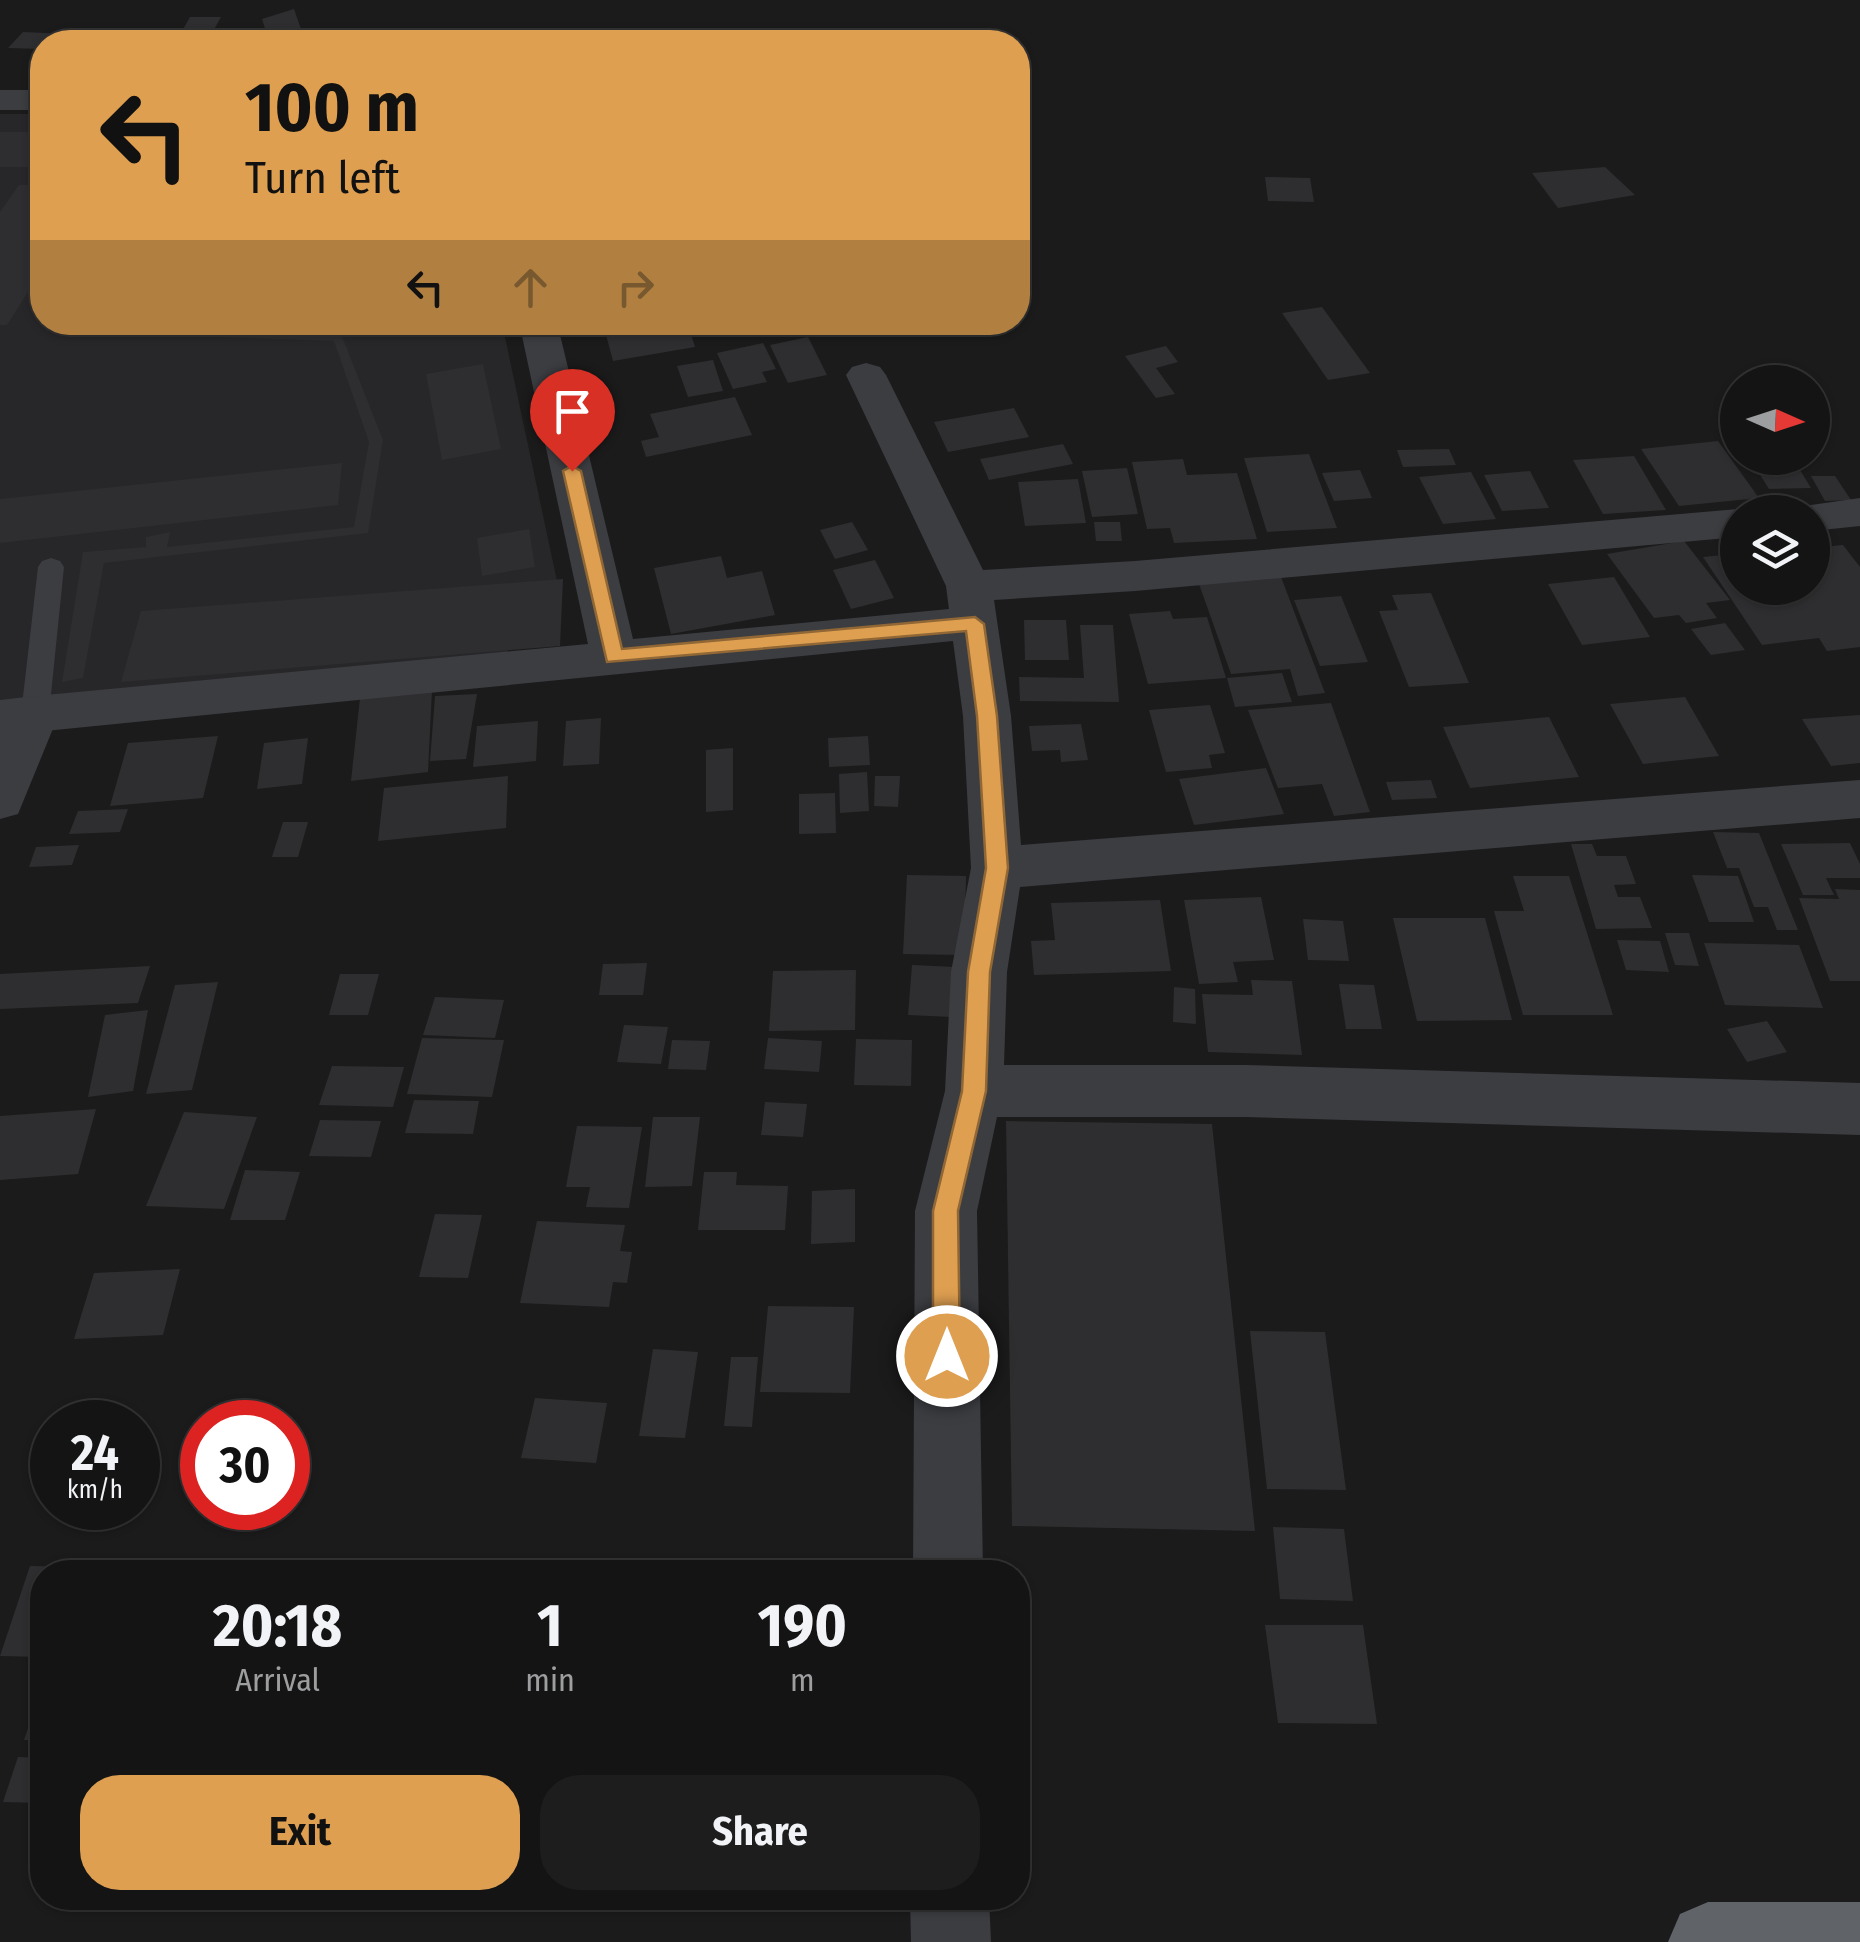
<!DOCTYPE html>
<style>
:root{--surface:#141415;--page:#1d1d1e;--text:#f1f3f6;--muted:#9d9ea0;--line:#333334;--accent:#de9f51}
body{margin:0;font-family:"Fira Sans Condensed",sans-serif;background:var(--page);color:var(--text);height:100vh;display:flex;flex-direction:column;font-size:38px;white-space:nowrap}
*{box-sizing:border-box;margin:0}
p{font-size:32px;color:var(--muted)}
.icon{flex:none;width:55px;height:55px;fill:none;stroke:currentColor;stroke-width:2;stroke-linecap:round;stroke-linejoin:round}
.map{position:relative;flex:1;overflow:hidden}
.sheet{position:absolute;left:30px;top:1560px;width:1000px;height:350px;display:flex;flex-direction:column;background:var(--surface);border-radius:40px;box-shadow:0 2px 8px #0004,0 0 0 2px var(--line)}
.sheet>*{flex:none}
.top-card{position:absolute;left:30px;top:30px;width:1000px;height:305px;border-radius:40px;box-shadow:0 2px 8px #0004,0 0 0 2px var(--line);background:#de9f51;color:#111;overflow:hidden}
.needle{width:65px;rotate:93deg}
.tools{position:absolute;left:1720px;top:365px;display:grid;gap:20px}
.tools a{display:grid;place-items:center;width:110px;height:110px;border-radius:50%;background:var(--surface);box-shadow:0 2px 8px #0004,0 0 0 2px var(--line);font-size:50px}
.speed{position:absolute;left:30px;top:1400px;display:flex;gap:20px;font-size:50px;font-weight:700;text-align:center}
.speed>*{display:grid;place-content:center;width:130px;height:130px;border-radius:50%;background:var(--surface);box-shadow:0 2px 8px #0004,0 0 0 2px var(--line);line-height:1}
.speed small{font-size:25px;font-weight:400}
.speed .limit{border:15px solid #d22;background:#fff;color:#111}
.pin{position:absolute;display:grid;place-items:center;width:85px;height:85px;color:#fff;margin:-102px -42px;border-radius:50% 50% 50% 0;rotate:-45deg;box-shadow:0 0 10px #0007}
.pin .icon{rotate:45deg}
.me{position:absolute;width:110px;margin:-55px;rotate:0deg;stroke-linejoin:round;filter:drop-shadow(0 0 8px #0008)}
.turn{display:flex;align-items:center;gap:35px;height:210px;padding:0 50px;font-size:45px}
.turn .icon{width:130px;height:130px;stroke-width:2.5}
.turn b{display:block;font-size:70px;line-height:85px}
.lanes{display:flex;align-items:center;height:95px;padding:0 50px;background:#0003;justify-content:center;gap:50px;direction:ltr}
.lanes .off{opacity:.35}
.eta{display:flex;justify-content:space-evenly;align-items:center;height:170px;text-align:center}
.eta b{font-size:60px;font-weight:700;line-height:70px}
.action{display:flex;gap:20px;margin-top:auto;padding:20px 50px}
.action a{flex:1;height:115px;border-radius:40px;background:var(--accent);color:#111;font-size:40px;font-weight:700;line-height:115px;text-align:center}
.action a+a{background:var(--page);color:var(--text)}
.map>svg:first-child{display:block}
.built{fill:#272729}
.building{fill:#2e2e30}
.lines{fill:none;stroke-linecap:round;stroke-linejoin:round}
.service{fill:#3c3d41;fill-rule:evenodd}
.minor{fill:#3c3d41;fill-rule:evenodd}
.tertiary{fill:#3c3d41;fill-rule:evenodd}
.trunk{fill:#606468;fill-rule:evenodd}
.route{fill:#de9f51;stroke:#906735;stroke-width:2.5}
</style>
<div class="map">
<svg width="1860" height="1942" viewBox="0 0 1860 1942">
<rect width="100%" height="100%" fill="#1b1b1c"/>
<path class="built" d="M 0,114 L 42,114 L 42,322 L 502,323 L 557,581 L 500,662 L 0,719 Z"/>
<g class="building">
<path d="M 294,9 L 303,35 L 269,41 L 262,19 Z"/>
<path d="M 190,17 L 221,17 L 207,42 L 176,42 Z"/>
<path d="M 23,32 L 67,34 L 60,42 L 42,42 L 42,49 L 8,48 Z"/>
<path d="M 0,132 L 42,132 L 42,154 L 34,167 L 0,167 Z"/>
<path d="M 1605,167 L 1635,195 L 1558,208 L 1532,173 Z"/>
<path d="M 1265,177 L 1310,178 L 1314,202 L 1268,201 Z"/>
<path d="M 19,185 L 42,185 L 42,270 L 7,325 L 0,325 L 0,212 Z"/>
<path d="M 1322,307 L 1370,373 L 1328,380 L 1282,313 Z"/>
<path d="M 659,322 L 687,322 L 695,347 L 613,361 L 605,331 Z"/>
<path d="M 134,328 L 341,334 L 383,440 L 368,533 L 104,563 L 83,678 L 62,682 L 83,552 L 146,547 L 146,537 L 170,532 L 167,547 L 354,527 L 369,442 L 334,341 L 129,334 Z"/>
<path d="M 808,337 L 827,375 L 788,383 L 770,345 Z"/>
<path d="M 763,343 L 776,369 L 762,372 L 767,382 L 733,389 L 717,353 Z"/>
<path d="M 1166,346 L 1178,362 L 1156,368 L 1175,394 L 1156,398 L 1125,356 Z"/>
<path d="M 713,360 L 723,391 L 688,397 L 677,366 Z"/>
<path d="M 483,364 L 501,449 L 442,460 L 426,374 Z"/>
<path d="M 735,397 L 752,435 L 646,457 L 641,441 L 659,437 L 650,414 Z"/>
<path d="M 1014,408 L 1029,437 L 948,452 L 934,422 Z"/>
<path d="M 1718,441 L 1759,498 L 1679,506 L 1641,449 Z"/>
<path d="M 1063,444 L 1073,464 L 989,480 L 980,459 Z"/>
<path d="M 1449,449 L 1456,465 L 1403,467 L 1397,450 Z"/>
<path d="M 1309,454 L 1337,528 L 1267,532 L 1244,458 Z"/>
<path d="M 1634,456 L 1666,510 L 1603,514 L 1573,460 Z"/>
<path d="M 1183,459 L 1187,475 L 1237,473 L 1257,539 L 1174,543 L 1170,528 L 1147,529 L 1132,462 Z"/>
<path d="M 1794,460 L 1811,488 L 1769,489 L 1752,462 Z"/>
<path d="M 342,463 L 338,505 L 0,543 L 0,499 Z"/>
<path d="M 1127,468 L 1138,514 L 1092,517 L 1082,471 Z"/>
<path d="M 1360,470 L 1372,498 L 1334,501 L 1322,473 Z"/>
<path d="M 1530,471 L 1549,508 L 1502,511 L 1484,475 Z"/>
<path d="M 1471,472 L 1496,519 L 1443,524 L 1419,477 Z"/>
<path d="M 1811,476 L 1835,476 L 1851,500 L 1825,501 Z"/>
<path d="M 1078,479 L 1086,523 L 1025,526 L 1018,482 Z"/>
<path d="M 852,522 L 868,550 L 835,559 L 820,530 Z"/>
<path d="M 1094,522 L 1120,522 L 1122,541 L 1096,541 Z"/>
<path d="M 529,529 L 535,567 L 482,576 L 477,538 Z"/>
<path d="M 1684,541 L 1730,600 L 1706,603 L 1717,618 L 1686,623 L 1679,615 L 1654,618 L 1607,554 Z"/>
<path d="M 1843,545 L 1860,567 L 1860,647 L 1827,651 L 1819,638 L 1762,645 L 1703,557 L 1734,554 L 1738,588 L 1812,588 L 1812,548 Z"/>
<path d="M 721,556 L 727,578 L 762,571 L 775,615 L 671,634 L 654,568 Z"/>
<path d="M 875,560 L 894,598 L 851,609 L 833,570 Z"/>
<path d="M 1281,577 L 1325,693 L 1298,696 L 1290,669 L 1231,674 L 1199,584 Z"/>
<path d="M 1614,577 L 1650,637 L 1582,645 L 1548,584 Z"/>
<path d="M 563,579 L 560,646 L 121,682 L 141,611 Z"/>
<path d="M 1431,593 L 1469,683 L 1409,687 L 1379,611 L 1398,610 L 1392,595 Z"/>
<path d="M 1341,596 L 1368,662 L 1320,666 L 1294,600 Z"/>
<path d="M 1170,611 L 1173,619 L 1207,617 L 1226,678 L 1148,684 L 1129,614 Z"/>
<path d="M 1024,620 L 1066,620 L 1069,660 L 1025,660 Z"/>
<path d="M 1725,623 L 1745,650 L 1711,655 L 1691,629 Z"/>
<path d="M 1080,625 L 1113,625 L 1119,702 L 1020,701 L 1019,677 L 1084,678 Z"/>
<path d="M 1282,673 L 1292,702 L 1235,707 L 1227,678 Z"/>
<path d="M 432,690 L 428,772 L 351,781 L 360,698 Z"/>
<path d="M 477,694 L 466,759 L 430,761 L 435,696 Z"/>
<path d="M 1685,697 L 1719,756 L 1643,764 L 1610,704 Z"/>
<path d="M 1331,703 L 1370,812 L 1334,816 L 1322,784 L 1278,788 L 1248,710 Z"/>
<path d="M 1210,705 L 1225,753 L 1209,755 L 1212,768 L 1166,772 L 1149,710 Z"/>
<path d="M 1860,715 L 1860,763 L 1831,766 L 1802,719 Z"/>
<path d="M 1549,717 L 1579,777 L 1470,788 L 1443,727 Z"/>
<path d="M 601,718 L 599,764 L 563,766 L 566,721 Z"/>
<path d="M 538,721 L 536,761 L 473,767 L 477,726 Z"/>
<path d="M 1081,724 L 1088,760 L 1061,762 L 1060,750 L 1032,751 L 1029,726 Z"/>
<path d="M 218,736 L 203,798 L 110,806 L 128,743 Z"/>
<path d="M 868,736 L 870,765 L 829,767 L 828,738 Z"/>
<path d="M 308,738 L 302,784 L 257,789 L 264,743 Z"/>
<path d="M 733,748 L 733,810 L 706,812 L 706,750 Z"/>
<path d="M 1266,768 L 1284,814 L 1194,825 L 1179,779 Z"/>
<path d="M 867,772 L 869,811 L 840,813 L 839,774 Z"/>
<path d="M 508,776 L 506,828 L 378,841 L 384,788 Z"/>
<path d="M 875,776 L 900,776 L 898,807 L 874,806 Z"/>
<path d="M 1431,780 L 1437,798 L 1392,800 L 1386,782 Z"/>
<path d="M 835,793 L 836,833 L 799,834 L 799,794 Z"/>
<path d="M 128,809 L 120,832 L 69,834 L 78,811 Z"/>
<path d="M 283,822 L 308,822 L 298,857 L 272,857 Z"/>
<path d="M 1713,832 L 1759,833 L 1798,930 L 1777,930 L 1768,907 L 1754,907 L 1739,868 L 1727,868 Z"/>
<path d="M 1850,843 L 1860,864 L 1860,878 L 1826,878 L 1834,895 L 1803,895 L 1781,844 Z"/>
<path d="M 1571,844 L 1592,844 L 1597,856 L 1626,856 L 1636,884 L 1614,885 L 1618,897 L 1640,897 L 1652,928 L 1596,929 Z"/>
<path d="M 79,845 L 72,865 L 29,867 L 36,847 Z"/>
<path d="M 907,875 L 966,876 L 964,955 L 903,954 Z"/>
<path d="M 1692,875 L 1738,876 L 1754,922 L 1709,922 Z"/>
<path d="M 1513,876 L 1569,876 L 1613,1015 L 1523,1015 L 1494,911 L 1524,911 Z"/>
<path d="M 1835,889 L 1860,890 L 1860,981 L 1830,981 L 1799,898 L 1839,899 Z"/>
<path d="M 1261,897 L 1274,960 L 1233,962 L 1238,982 L 1199,984 L 1184,900 Z"/>
<path d="M 1160,900 L 1171,971 L 1034,975 L 1031,941 L 1055,940 L 1051,903 Z"/>
<path d="M 1393,918 L 1485,918 L 1512,1020 L 1417,1021 Z"/>
<path d="M 1303,919 L 1343,921 L 1349,961 L 1308,960 Z"/>
<path d="M 1665,933 L 1689,933 L 1699,966 L 1675,965 Z"/>
<path d="M 1617,940 L 1660,941 L 1669,972 L 1626,970 Z"/>
<path d="M 1704,943 L 1799,945 L 1823,1008 L 1725,1005 Z"/>
<path d="M 647,963 L 643,995 L 599,995 L 603,964 Z"/>
<path d="M 912,965 L 955,967 L 952,1017 L 908,1015 Z"/>
<path d="M 150,966 L 138,1003 L 0,1009 L 0,974 Z"/>
<path d="M 856,970 L 855,1030 L 769,1031 L 773,971 Z"/>
<path d="M 340,974 L 379,974 L 368,1015 L 329,1015 Z"/>
<path d="M 1251,980 L 1292,981 L 1302,1055 L 1208,1052 L 1202,994 L 1253,995 Z"/>
<path d="M 218,982 L 192,1090 L 146,1094 L 175,985 Z"/>
<path d="M 1339,984 L 1374,985 L 1382,1029 L 1346,1029 Z"/>
<path d="M 1174,987 L 1195,989 L 1196,1024 L 1173,1022 Z"/>
<path d="M 435,997 L 504,1000 L 495,1038 L 423,1035 Z"/>
<path d="M 148,1010 L 133,1091 L 88,1097 L 105,1015 Z"/>
<path d="M 1767,1021 L 1787,1052 L 1747,1062 L 1727,1029 Z"/>
<path d="M 624,1025 L 668,1027 L 661,1064 L 617,1062 Z"/>
<path d="M 422,1038 L 504,1040 L 492,1097 L 407,1094 Z"/>
<path d="M 768,1038 L 822,1041 L 819,1072 L 764,1069 Z"/>
<path d="M 856,1039 L 912,1040 L 911,1086 L 854,1085 Z"/>
<path d="M 672,1040 L 710,1041 L 706,1070 L 668,1069 Z"/>
<path d="M 332,1066 L 404,1067 L 393,1107 L 319,1105 Z"/>
<path d="M 414,1100 L 479,1101 L 473,1134 L 405,1133 Z"/>
<path d="M 765,1102 L 807,1104 L 803,1137 L 761,1135 Z"/>
<path d="M 96,1109 L 78,1174 L 0,1180 L 0,1116 Z"/>
<path d="M 184,1112 L 257,1117 L 224,1209 L 146,1206 Z"/>
<path d="M 653,1117 L 700,1117 L 692,1186 L 645,1187 Z"/>
<path d="M 320,1120 L 381,1121 L 371,1157 L 309,1156 Z"/>
<path d="M 1006,1121 L 1212,1124 L 1255,1531 L 1012,1526 Z"/>
<path d="M 577,1126 L 642,1127 L 629,1208 L 586,1207 L 590,1187 L 566,1187 Z"/>
<path d="M 245,1170 L 300,1172 L 285,1220 L 230,1220 Z"/>
<path d="M 704,1172 L 737,1172 L 736,1185 L 788,1186 L 785,1230 L 698,1230 Z"/>
<path d="M 855,1189 L 855,1242 L 811,1244 L 812,1191 Z"/>
<path d="M 435,1214 L 482,1215 L 468,1278 L 419,1277 Z"/>
<path d="M 537,1221 L 625,1225 L 620,1251 L 632,1252 L 627,1283 L 613,1282 L 609,1307 L 520,1303 Z"/>
<path d="M 180,1269 L 163,1335 L 74,1339 L 94,1273 Z"/>
<path d="M 768,1306 L 854,1307 L 850,1393 L 760,1392 Z"/>
<path d="M 1250,1331 L 1325,1332 L 1346,1490 L 1267,1489 Z"/>
<path d="M 653,1349 L 698,1352 L 685,1438 L 639,1436 Z"/>
<path d="M 731,1357 L 758,1357 L 752,1427 L 724,1426 Z"/>
<path d="M 535,1398 L 607,1403 L 596,1463 L 521,1458 Z"/>
<path d="M 1273,1527 L 1344,1529 L 1353,1601 L 1280,1599 Z"/>
<path d="M 30,1566 L 138,1568 L 137,1572 L 42,1572 L 42,1657 L 0,1656 Z"/>
<path d="M 1265,1625 L 1363,1625 L 1377,1724 L 1278,1723 Z"/>
<path d="M 42,1687 L 42,1740 L 24,1740 Z"/>
<path d="M 18,1757 L 42,1758 L 42,1803 L 3,1802 Z"/>
</g>
<g class="lines">
<path class="service" d="M 51,558 L 60,561 L 64,567 L 49,714 L 45,721 L 35,725 L 25,721 L 21,714 L 38,567 L 42,561 Z"/>
<g class="minor">
<rect x="0" y="90" width="42" height="20"/>
<path d="M 519,322 L 557,322 L 633,639 L 949,609 L 946,586 L 846,375 L 852,367 L 866,363 L 880,367 L 886,375 L 983,570 L 1135,561 L 1738,509 L 1752,512 L 1738,512 L 1738,537 L 1135,591 L 994,600 L 1011,716 L 1021,845 L 1860,780 L 1860,818 L 1020,887 L 1007,972 L 1004,1065 L 1246,1065 L 1860,1083 L 1860,1135 L 1246,1117 L 997,1117 L 977,1211 L 983,1572 L 913,1572 L 915,1211 L 945,1091 L 951,972 L 971,868 L 963,716 L 953,641 L 35,732 L 18,727 L 11,714 L 18,701 L 35,696 L 588,644 Z"/>
<path d="M 1860,498 L 1860,526 L 1812,531 L 1812,512 L 1793,512 L 1797,507 Z"/>
<path d="M 910,1898 L 989,1898 L 991,1942 L 911,1942 Z"/>
</g>
<path class="tertiary" d="M 35,696 L 52,701 L 59,714 L 18,814 L 0,819 L 0,700 Z"/>
<path class="trunk" d="M 1708,1902 L 1860,1902 L 1860,1942 L 1668,1942 L 1680,1914 Z"/>
</g>
<path class="route" d="M 572,466 L 581,471 L 622,649 L 975,617 L 984,624 L 997,716 L 1008,868 L 990,972 L 986,1091 L 958,1211 L 960,1356 L 956,1365 L 947,1369 L 937,1365 L 933,1356 L 933,1211 L 962,1091 L 968,972 L 986,868 L 977,716 L 966,631 L 607,662 L 563,471 Z"/>
</svg>
<div class="tools">
<a><svg class="needle" viewBox="-14 -14 28 28"><path d="M0-13l5 13h-10z" fill="#e53935"/><path d="M0 13l5-13h-10z" fill="#9d9ea0"/></svg></a>
<a><svg class="icon" aria-label="layers" viewBox="0 0 24 24"><path d="M12 4l9 5-9 5-9-5zM3 14l9 5 9-5"/></svg></a>
</div>
<div class="speed"><div>24<small>km/h</small></div><div class="limit">30</div></div>
<div class="pin" style="left:572px;top:471px;background:#d93025"><svg class="icon" aria-label="arrive" viewBox="0 0 24 24"><path d="M6 21V4h12l-3 4 3 4H6"/></svg></div>
<svg class="me" style="left:947px;top:1356px" viewBox="-20 -20 40 40"><circle r="17" fill="#de9f51" stroke="#fff" stroke-width="3"/><path d="M0-11L8 9 0 5-8 9z" fill="#fff"/></svg>
<div class="top-card">
<div class="turn"><svg class="icon" aria-label="left" viewBox="0 0 24 24"><path d="M17 20v-9H6M10 6l-5 5 5 5"/></svg><div><b>100 m</b>Turn left</div></div>
<div class="lanes"><svg class="icon" aria-label="left" viewBox="0 0 24 24"><path d="M17 20v-9H6M10 6l-5 5 5 5"/></svg><svg class="icon off" aria-label="ahead" viewBox="0 0 24 24"><path d="M12 20V5M6 11l6-6 6 6"/></svg><svg class="icon off" aria-label="right" viewBox="0 0 24 24"><path d="M7 20v-9h11M14 6l5 5-5 5"/></svg></div>
</div>
<section class="sheet">
<div class="eta">
<div><b>20:18</b><p>Arrival</p></div>
<div><b>1</b><p>min</p></div>
<div><b>190</b><p>m</p></div>
</div>
<div class="action"><a>Exit</a><a>Share</a></div>
</section>
</div>
